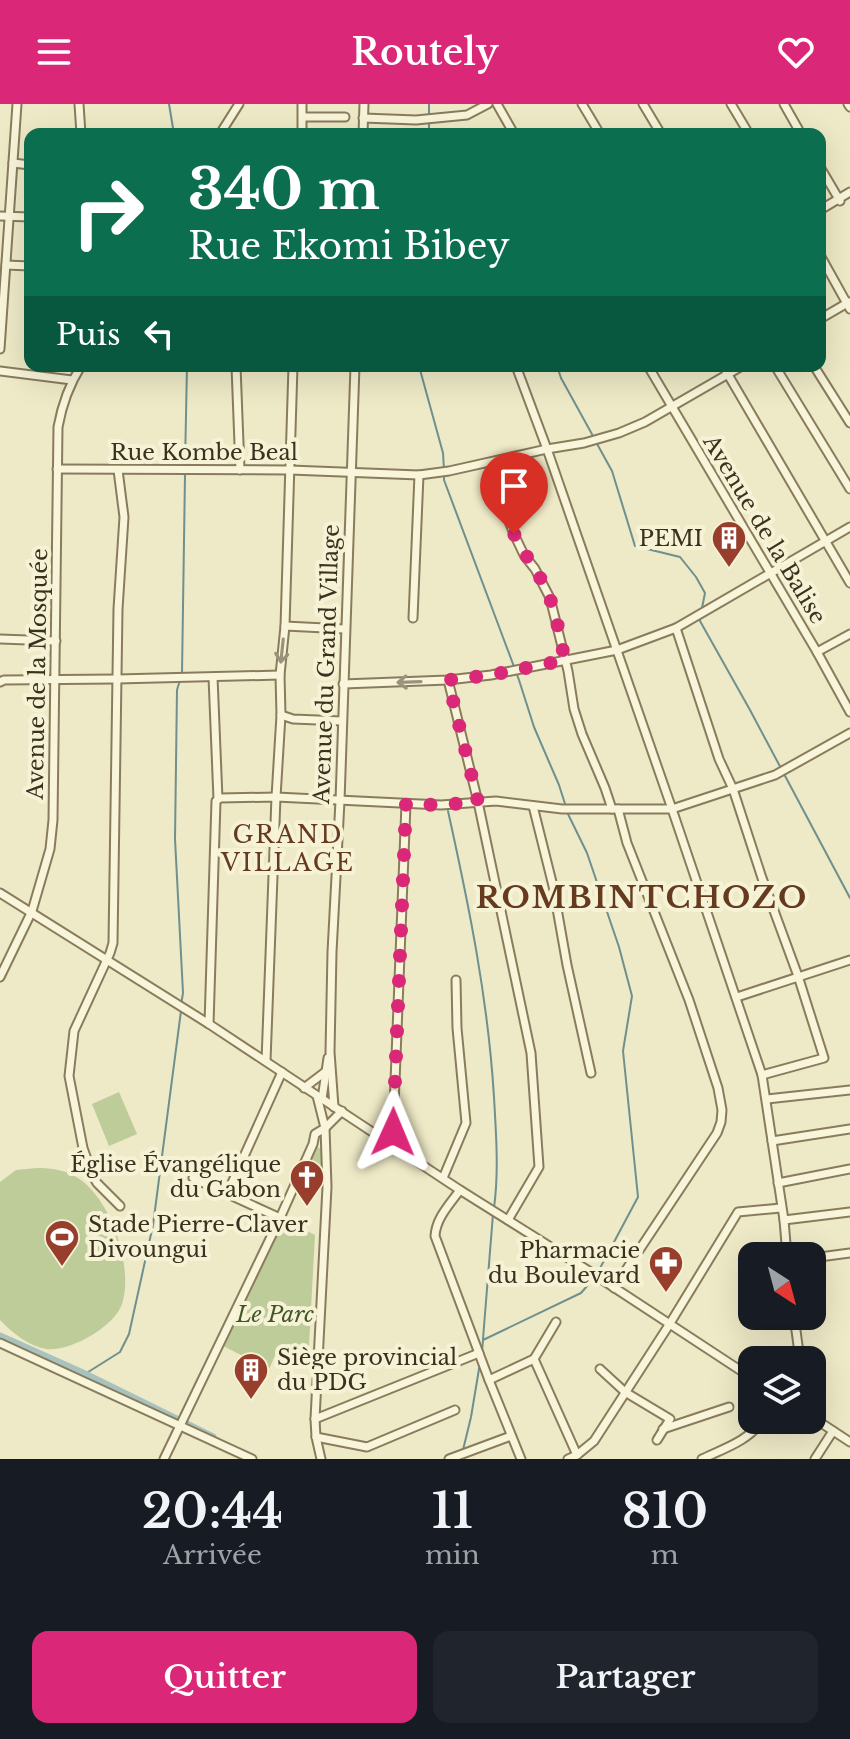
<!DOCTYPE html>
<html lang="fr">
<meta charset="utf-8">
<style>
:root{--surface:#171b24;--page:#20242c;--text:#f1f3f6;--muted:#9ea1a6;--accent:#db2777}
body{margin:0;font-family:"Libre Baskerville",serif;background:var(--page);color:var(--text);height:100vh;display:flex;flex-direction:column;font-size:30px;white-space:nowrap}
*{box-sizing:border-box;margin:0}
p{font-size:26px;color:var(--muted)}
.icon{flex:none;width:44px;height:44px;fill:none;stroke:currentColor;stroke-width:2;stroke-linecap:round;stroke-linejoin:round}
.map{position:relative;height:1355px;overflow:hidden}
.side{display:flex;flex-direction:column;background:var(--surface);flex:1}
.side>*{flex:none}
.guide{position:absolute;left:24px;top:24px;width:802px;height:244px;border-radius:16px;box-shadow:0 8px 32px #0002;background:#0b6e4f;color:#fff;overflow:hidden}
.needle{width:52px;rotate:144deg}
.controls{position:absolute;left:738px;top:1138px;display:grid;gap:16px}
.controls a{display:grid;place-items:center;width:88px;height:88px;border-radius:16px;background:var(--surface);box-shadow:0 8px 32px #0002;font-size:40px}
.pin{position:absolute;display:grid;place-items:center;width:68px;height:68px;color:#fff;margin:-82px -34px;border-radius:50% 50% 50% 0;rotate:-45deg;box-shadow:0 0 8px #0007}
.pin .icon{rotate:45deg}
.me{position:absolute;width:88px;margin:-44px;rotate:1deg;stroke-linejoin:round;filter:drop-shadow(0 0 6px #0008)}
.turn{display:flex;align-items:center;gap:28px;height:168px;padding:0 32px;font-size:36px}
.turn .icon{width:104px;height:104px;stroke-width:2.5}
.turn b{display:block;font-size:56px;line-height:68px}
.then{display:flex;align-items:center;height:76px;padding:0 32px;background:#0003;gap:16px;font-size:30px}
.eta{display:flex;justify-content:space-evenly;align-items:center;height:136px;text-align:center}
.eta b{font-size:48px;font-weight:600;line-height:56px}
.action{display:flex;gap:16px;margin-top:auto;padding:16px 32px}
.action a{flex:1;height:92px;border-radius:16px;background:var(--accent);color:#fff;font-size:32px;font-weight:600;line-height:92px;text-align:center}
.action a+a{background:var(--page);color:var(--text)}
header{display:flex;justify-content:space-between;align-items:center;height:104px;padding:0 32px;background:var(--accent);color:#fff;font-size:36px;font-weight:600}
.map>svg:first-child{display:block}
.green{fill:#becc9a}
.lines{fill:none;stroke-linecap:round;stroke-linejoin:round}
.stream{stroke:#6e908e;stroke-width:2}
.canal{stroke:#a8c2bf;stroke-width:7}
.minor-casing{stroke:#897c5c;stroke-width:11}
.minor{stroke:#f9f5da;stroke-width:7}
.oneway{stroke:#9a937c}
.route{stroke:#db2777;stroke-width:14;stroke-dasharray:0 25.2}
.labels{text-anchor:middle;stroke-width:8;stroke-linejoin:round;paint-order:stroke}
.street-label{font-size:22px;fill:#3a311f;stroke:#f5f2d6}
.poi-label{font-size:22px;fill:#3a311f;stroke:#f5f2d6;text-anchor:end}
.park-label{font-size:22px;font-style:italic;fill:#425626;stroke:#f5f2d6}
.neighbourhood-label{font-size:24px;letter-spacing:2px;fill:#663a1f;stroke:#f5f2d6}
.district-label{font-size:30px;font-weight:bold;letter-spacing:2px;fill:#663a1f;stroke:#f5f2d6}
</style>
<header><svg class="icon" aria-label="menu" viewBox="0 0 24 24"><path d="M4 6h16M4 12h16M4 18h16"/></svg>Routely<svg class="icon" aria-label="heart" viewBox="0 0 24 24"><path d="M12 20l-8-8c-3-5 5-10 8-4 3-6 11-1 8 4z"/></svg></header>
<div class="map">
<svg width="850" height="1355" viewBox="0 0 850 1355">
<rect width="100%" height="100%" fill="#eee9c6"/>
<g class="green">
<path d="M 119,988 L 137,1030 L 109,1042 L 92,1000 Z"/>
<path d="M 317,1043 L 326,1047 L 325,1080 L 303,1073 Z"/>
<path d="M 37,1064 C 51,1064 65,1066 78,1074 C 111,1095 134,1164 122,1200 C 114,1223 70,1248 46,1245 C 29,1242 12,1229 0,1216 L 0,1078 L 16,1066 Z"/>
<path d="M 285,1116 L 315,1131 L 308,1260 L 277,1247 L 269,1265 L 219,1240 Z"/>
</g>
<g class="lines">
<g class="stream">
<path d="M 169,0 L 174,30"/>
<path d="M 429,11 L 429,0"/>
<path d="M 429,17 L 429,30"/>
<path d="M 419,262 L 443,349 L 444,366"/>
<path d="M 557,262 L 561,274 L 593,332"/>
<path d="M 596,338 L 612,367 L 635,442 L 680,453 L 696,473 L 705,489 L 702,504"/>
<path d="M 185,361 L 187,262"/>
<path d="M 444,372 L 444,376 L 519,576 L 534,623 L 559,681 L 566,703"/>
<path d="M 700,514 L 700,517 L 750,606 L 850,794"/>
<path d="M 182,570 L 185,371"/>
<path d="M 180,576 L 177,586 L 175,735 L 183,889 L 181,901"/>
<path d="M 448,707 C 469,802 488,895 494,993 C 496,1029 499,1067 494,1104"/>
<path d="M 568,710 L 587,749 L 619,843 L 632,892 L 623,947 L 638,1093 L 598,1168"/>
<path d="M 483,1235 L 493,1110"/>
<path d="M 482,1248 L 483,1236 L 581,1189 L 595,1173"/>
<path d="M 85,1270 L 120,1248 L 129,1230 L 153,1121 L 181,907"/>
<path d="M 463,1346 L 471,1313 L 480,1259"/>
</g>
<path class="canal" d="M 0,1232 L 85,1270 L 213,1333"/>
<g class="minor-casing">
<g id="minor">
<path d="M 79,0 L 81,30"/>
<path d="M 497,0 L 514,30"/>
<path d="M 582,0 L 600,30"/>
<path d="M 643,0 L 661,30"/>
<path d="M 731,0 L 749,30"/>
<path d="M 784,0 L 801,30"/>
<path d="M 848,0 L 850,3"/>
<path d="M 303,13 L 345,13"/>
<path d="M 363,14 L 416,16 L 467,11 L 488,0"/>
<path d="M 220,30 L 239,0"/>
<path d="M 302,30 L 302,0"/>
<path d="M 363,30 L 364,0"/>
<path d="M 13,59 L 30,61"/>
<path d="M 820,63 L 840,97"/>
<path d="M 820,106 L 850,88"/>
<path d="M 0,112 L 30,113"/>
<path d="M 820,151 L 850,205"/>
<path d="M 6,161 L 30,162"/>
<path d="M 820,215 L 849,198"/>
<path d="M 0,245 L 17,0"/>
<path d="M 236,262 L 240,366"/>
<path d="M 516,262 L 547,345 L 672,705 L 762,971 L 784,1116 L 787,1152"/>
<path d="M 648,262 L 817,548 L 850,608"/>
<path d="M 723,262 L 850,479"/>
<path d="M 775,262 L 850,385"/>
<path d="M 814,262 L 850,319"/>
<path d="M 0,267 L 72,276"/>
<path d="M 493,358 L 503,402 L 514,430 L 524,451 L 535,465 L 550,494 L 568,567 L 574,605 L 582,630 L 605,684 L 612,705"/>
<path d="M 57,365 L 290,366 L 419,371 L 449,367 L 547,345 L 584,339 L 619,329 L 645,318 L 742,262"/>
<path d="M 118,366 L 124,413 L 118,505 L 113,839 L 110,849 L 74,927 L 69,972 L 83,1044 L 93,1072 L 97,1079 L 120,1102"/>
<path d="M 413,514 L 419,371"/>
<path d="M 285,522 L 345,525"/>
<path d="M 676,524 L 719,655 L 733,685 L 762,774 L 798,872 L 824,954 L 762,971"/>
<path d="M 0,535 L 56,537"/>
<path d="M 817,548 L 850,530"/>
<path d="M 213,573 L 218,695"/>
<path d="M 448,576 L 478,698 L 531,949 L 539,1063 L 508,1116"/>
<path d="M 0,578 L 4,576 L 117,575 L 280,571"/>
<path d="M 343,580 L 448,576 L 491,571 L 617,546 L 676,524 L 850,423"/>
<path d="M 281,611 L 293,615 L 342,617"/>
<path d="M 533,702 L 553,782 L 567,861 L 591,969"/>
<path d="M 0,789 L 209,920 L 460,1086 L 592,1169 L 752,1274"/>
<path d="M 0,873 L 32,807 L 50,745 L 53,716 L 58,323 C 62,301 69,281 81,262"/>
<path d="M 737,893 L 850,856"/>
<path d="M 209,920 L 216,697 L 220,694 L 276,693 L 441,701 L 496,697 L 562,705 L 672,705 L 775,671 L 850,629"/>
<path d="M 266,957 L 276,693 L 281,611 L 280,571 L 285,522 L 293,262"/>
<path d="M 304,984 L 325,968"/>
<path d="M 317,992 L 325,1024 L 327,1083 L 315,1315 L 316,1333 L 321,1355"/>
<path d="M 322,995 L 328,954"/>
<path d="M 767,995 L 850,986"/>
<path d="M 334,1003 L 330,948 L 332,848 L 340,697 L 355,262"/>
<path d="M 387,1037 L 393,1028 L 406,700"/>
<path d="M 772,1037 L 850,1025"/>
<path d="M 193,1074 L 280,1114"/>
<path d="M 443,1074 L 466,1019 L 457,924 L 456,876"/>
<path d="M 778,1079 L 850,1065"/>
<path d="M 460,1086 C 450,1100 436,1114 435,1132 L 489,1276 L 521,1355"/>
<path d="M 227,1090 L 282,968"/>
<path d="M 784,1116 L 850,1108"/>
<path d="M 812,1154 L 850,1149"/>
<path d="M 614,1184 L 717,1029 L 721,1018 L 722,1006 L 718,984 L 689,896 L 627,739 L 618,705"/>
<path d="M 794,1212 L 800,1256"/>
<path d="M 0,1239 L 252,1355"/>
<path d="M 534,1255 L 556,1218"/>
<path d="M 600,1265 L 625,1288 L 670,1315 L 657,1336"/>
<path d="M 489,1276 L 534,1255 L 577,1351"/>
<path d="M 812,1313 L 850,1338"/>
<path d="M 315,1315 L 479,1249"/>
<path d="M 663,1325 L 729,1303"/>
<path d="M 316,1333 L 367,1343 L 455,1306"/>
<path d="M 164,1355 L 280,1114 L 313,1040 L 315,1030 L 325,1024 L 342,1007"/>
<path d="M 449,1355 L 511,1332"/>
<path d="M 568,1355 L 577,1351 L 594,1337 L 669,1221 L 738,1108 L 781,1104"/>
<path d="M 702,1355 C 725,1344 748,1337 763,1316"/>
<path d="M 815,1355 L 833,1327"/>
</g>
</g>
<use href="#minor" class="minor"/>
</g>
<defs><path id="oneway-shaft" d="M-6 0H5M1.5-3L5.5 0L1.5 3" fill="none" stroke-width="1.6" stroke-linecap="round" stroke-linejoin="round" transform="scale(2)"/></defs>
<g class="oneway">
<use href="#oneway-shaft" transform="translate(282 547) rotate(96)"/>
<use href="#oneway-shaft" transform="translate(409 578) rotate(178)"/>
</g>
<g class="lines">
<path class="route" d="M 393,1028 L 406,700 L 441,701 L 478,698 L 448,576 L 491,571 L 565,556 C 560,535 557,512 549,492 C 541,471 524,451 514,430"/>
</g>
<defs>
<g id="building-pin" transform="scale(1.8)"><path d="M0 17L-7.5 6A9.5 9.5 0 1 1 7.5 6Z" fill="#983e2c" stroke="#f5f2d6"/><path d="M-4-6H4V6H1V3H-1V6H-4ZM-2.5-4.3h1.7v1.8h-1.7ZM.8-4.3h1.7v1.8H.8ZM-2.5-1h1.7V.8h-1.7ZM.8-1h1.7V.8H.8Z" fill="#fff"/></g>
<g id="church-pin" transform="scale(1.8)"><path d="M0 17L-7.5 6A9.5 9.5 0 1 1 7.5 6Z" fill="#983e2c" stroke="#f5f2d6"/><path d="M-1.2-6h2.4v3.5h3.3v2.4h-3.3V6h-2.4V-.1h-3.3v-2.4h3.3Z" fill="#fff"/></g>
<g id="stadium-pin" transform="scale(1.8)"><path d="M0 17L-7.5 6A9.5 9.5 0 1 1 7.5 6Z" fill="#983e2c" stroke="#f5f2d6"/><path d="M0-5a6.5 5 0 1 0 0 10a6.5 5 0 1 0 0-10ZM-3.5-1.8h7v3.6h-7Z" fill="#fff"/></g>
<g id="pharmacy-pin" transform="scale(1.8)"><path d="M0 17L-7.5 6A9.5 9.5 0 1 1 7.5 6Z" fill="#983e2c" stroke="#f5f2d6"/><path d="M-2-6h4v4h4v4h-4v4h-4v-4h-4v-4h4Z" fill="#fff"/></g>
</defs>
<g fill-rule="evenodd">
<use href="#building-pin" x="729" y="434"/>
<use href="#church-pin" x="307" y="1073"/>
<use href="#stadium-pin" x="62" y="1133"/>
<use href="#pharmacy-pin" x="666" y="1159"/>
<use href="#building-pin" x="251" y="1266"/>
</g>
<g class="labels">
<g class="street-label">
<text x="204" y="356">Rue Kombe Beal</text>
<text transform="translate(765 425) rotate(59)" y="8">Avenue de la Balise</text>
<text transform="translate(326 560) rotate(-88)" y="8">Avenue du Grand Village</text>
<text transform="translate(37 570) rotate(-89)" y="8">Avenue de la Mosquée</text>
</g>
<g class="poi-label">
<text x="703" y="442">PEMI</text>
<text x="281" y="1068">Église Évangélique<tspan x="281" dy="25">du Gabon</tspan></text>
<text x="88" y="1128" text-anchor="start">Stade Pierre-Claver<tspan x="88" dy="25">Divoungui</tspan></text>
<text x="640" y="1154">Pharmacie<tspan x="640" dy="25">du Boulevard</tspan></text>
<text x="277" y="1261" text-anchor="start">Siège provincial<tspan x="277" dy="25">du PDG</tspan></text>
</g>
<g class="park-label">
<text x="275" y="1218">Le Parc</text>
</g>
<g class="neighbourhood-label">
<text x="288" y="739">GRAND<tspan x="288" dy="28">VILLAGE</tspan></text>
</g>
<g class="district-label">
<text x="642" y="804">ROMBINTCHOZO</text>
</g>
</g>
</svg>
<div class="controls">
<a><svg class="needle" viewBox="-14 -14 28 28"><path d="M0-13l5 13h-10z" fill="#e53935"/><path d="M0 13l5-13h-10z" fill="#9ea1a6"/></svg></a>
<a><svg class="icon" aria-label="layers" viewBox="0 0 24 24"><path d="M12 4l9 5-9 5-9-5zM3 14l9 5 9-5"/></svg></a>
</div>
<div class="pin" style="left:514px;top:430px;background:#d93025"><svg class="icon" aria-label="arrive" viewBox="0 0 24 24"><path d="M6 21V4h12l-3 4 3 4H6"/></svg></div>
<svg class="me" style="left:393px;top:1028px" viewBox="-20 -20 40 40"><path d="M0-17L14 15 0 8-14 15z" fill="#db2777" stroke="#fff" stroke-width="4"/></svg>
<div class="guide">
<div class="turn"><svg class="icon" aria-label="right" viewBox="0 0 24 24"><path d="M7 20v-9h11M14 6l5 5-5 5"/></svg><div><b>340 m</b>Rue Ekomi Bibey</div></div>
<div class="then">Puis<svg class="icon" aria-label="left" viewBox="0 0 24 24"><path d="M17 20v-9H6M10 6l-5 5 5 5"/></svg></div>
</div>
</div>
<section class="side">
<div class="eta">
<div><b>20:44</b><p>Arrivée</p></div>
<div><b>11</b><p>min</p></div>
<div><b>810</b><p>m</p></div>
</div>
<div class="action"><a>Quitter</a><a>Partager</a></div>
</section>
